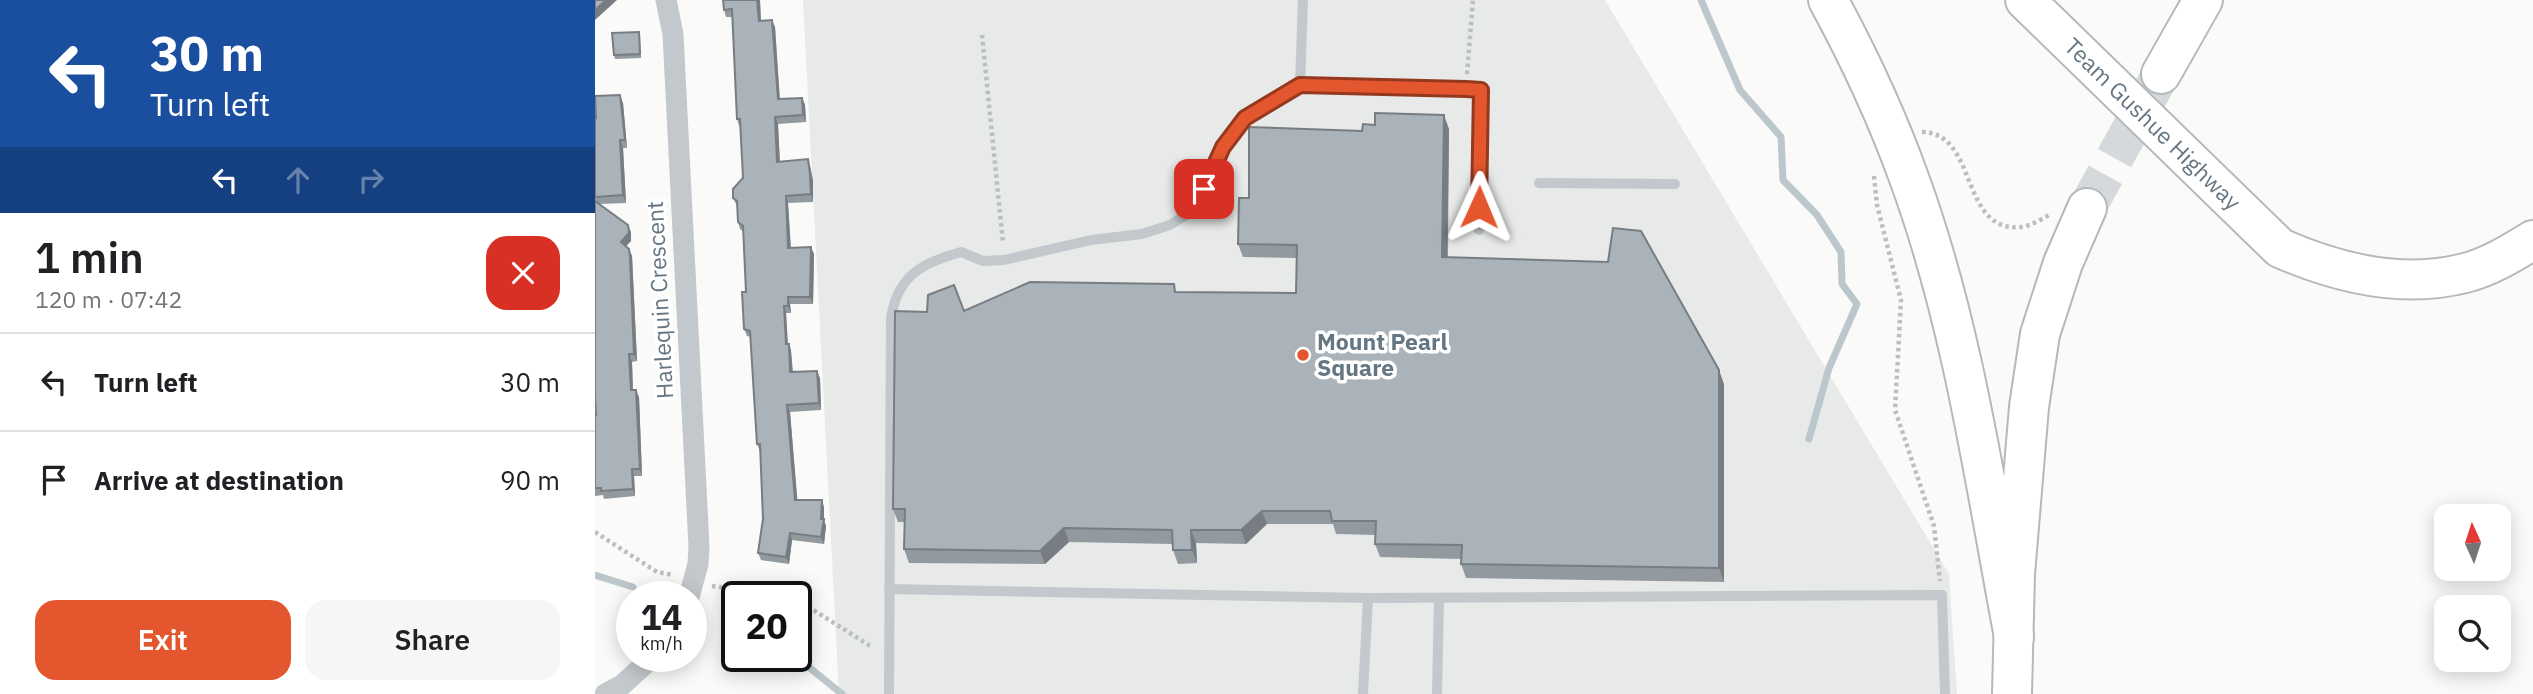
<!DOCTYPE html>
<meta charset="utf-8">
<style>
:root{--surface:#fff;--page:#f6f6f6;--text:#202124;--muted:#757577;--line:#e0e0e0;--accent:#e4572e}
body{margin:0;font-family:"IBM Plex Sans",sans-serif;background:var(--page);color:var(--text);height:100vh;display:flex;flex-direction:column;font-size:26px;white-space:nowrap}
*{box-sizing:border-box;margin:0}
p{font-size:23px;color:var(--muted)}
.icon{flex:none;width:38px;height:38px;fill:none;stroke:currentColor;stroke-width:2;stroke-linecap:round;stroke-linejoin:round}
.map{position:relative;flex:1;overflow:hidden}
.details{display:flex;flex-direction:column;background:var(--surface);width:595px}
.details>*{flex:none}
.banner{background:#1a4fa0;color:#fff;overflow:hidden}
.needle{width:46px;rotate:357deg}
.buttons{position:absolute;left:1839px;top:504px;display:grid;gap:14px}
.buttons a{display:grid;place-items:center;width:77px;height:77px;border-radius:14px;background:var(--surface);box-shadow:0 4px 18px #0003;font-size:35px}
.speed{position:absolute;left:21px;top:581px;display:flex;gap:14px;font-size:35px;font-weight:700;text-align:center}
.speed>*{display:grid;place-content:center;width:91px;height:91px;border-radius:50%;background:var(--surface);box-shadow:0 4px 18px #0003;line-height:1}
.speed small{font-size:18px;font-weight:400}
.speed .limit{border:4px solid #111;border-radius:10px;background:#fff;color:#111}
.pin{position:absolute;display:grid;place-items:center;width:60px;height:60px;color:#fff;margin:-30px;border-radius:14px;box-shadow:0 4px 10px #0006}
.me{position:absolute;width:77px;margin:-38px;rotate:1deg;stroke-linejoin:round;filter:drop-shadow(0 0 5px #0008)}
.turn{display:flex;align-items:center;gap:24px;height:147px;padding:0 35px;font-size:32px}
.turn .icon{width:91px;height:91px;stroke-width:2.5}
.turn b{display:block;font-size:49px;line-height:60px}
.lanes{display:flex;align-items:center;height:66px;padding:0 35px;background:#0003;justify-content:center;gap:35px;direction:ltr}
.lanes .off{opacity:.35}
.round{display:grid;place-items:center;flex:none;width:74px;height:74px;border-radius:21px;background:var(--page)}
.summary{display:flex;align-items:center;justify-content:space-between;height:119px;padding:0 35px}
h1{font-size:42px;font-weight:600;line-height:52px}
.action{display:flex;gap:14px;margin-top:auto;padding:14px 35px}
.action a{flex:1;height:80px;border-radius:21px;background:var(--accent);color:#fff;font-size:28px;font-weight:600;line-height:80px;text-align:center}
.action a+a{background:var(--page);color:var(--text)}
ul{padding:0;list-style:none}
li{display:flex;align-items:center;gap:21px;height:98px;padding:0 35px;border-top:2px solid var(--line)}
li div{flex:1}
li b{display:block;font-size:26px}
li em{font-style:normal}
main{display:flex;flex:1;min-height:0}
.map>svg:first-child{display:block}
.built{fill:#e8e9e9}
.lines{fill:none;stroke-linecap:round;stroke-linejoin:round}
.stream{stroke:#bbc7cb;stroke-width:7}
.highway-tunnel{stroke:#d5d9db;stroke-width:38;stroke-dasharray:38 19;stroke-linecap:butt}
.highway-casing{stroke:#b4b9bd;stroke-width:42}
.path{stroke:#bbbfc2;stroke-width:4.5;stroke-dasharray:3.5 3.5;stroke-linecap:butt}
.lane{stroke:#c3c8cc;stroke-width:10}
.street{stroke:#c3c8cc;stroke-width:21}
.highway{stroke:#fff;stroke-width:38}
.wall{fill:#929a9f}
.shaded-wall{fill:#777d82}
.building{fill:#aab3b9;stroke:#777d82;stroke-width:2}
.route-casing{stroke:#94391e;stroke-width:18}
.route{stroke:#e4572e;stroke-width:12}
.poi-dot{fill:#e4572e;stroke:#fff;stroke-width:2.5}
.labels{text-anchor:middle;stroke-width:7;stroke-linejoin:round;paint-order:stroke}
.street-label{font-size:23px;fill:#657683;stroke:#fff}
.poi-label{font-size:23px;font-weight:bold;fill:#657683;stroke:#fff;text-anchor:start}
</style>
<main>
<section class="details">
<div class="banner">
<div class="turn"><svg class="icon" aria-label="left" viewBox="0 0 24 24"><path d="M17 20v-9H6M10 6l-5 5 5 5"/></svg><div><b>30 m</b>Turn left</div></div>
<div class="lanes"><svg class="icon" aria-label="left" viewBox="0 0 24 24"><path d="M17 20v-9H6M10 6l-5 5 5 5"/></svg><svg class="icon off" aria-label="ahead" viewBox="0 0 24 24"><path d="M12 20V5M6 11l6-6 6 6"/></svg><svg class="icon off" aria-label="right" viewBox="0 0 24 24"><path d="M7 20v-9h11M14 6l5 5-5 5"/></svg></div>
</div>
<div class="summary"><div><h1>1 min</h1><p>120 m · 07:42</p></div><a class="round" style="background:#d93025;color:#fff"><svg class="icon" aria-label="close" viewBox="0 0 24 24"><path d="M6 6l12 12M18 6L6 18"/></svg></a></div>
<ul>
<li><svg class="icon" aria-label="left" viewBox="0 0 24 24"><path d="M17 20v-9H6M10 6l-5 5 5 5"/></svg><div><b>Turn left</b></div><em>30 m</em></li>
<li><svg class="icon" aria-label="arrive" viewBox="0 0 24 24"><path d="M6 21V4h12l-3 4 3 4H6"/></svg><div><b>Arrive at destination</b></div><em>90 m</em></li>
</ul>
<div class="action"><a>Exit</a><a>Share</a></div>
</section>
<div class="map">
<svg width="1938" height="694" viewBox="0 0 1938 694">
<rect width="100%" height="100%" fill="#fafaf8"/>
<path class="built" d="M 208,0 L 1010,0 L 1354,574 L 1362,694 L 244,694 Z"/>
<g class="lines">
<g class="stream">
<path d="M 1106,0 L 1145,90 L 1186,137 L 1188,180 L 1222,215 L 1246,252 L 1247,284 L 1262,304 L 1234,368 L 1214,439"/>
<path d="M 0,575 L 38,587"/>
<path d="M 135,630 L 142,632"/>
<path d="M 200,656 L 247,694"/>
</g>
<path class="highway-tunnel" d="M 1492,208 L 1566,74"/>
<g class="highway-casing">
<g id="highway">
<path d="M 1233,0 C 1264,57 1292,117 1314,178 C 1368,325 1390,484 1419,637"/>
<path id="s1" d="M 1430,0 L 1685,248 C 1742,273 1808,289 1870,273 C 1894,267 1917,253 1938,240"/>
<path d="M 1566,74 L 1608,0"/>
<path d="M 1417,694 L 1420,574 L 1434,407 L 1445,334 L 1468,263 L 1492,208"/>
</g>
</g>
<g class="path">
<path d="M 387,35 L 408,243"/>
<path d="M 872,74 L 878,0"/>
<path d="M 1327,132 C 1384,133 1364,233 1426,227 C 1435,226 1447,219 1456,214"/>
<path d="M 1279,176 L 1282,205 L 1306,300 L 1300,410 L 1339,526 L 1345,581"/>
<path d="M 0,532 L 62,572 L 78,575"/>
<path d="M 117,586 L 197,597"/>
<path d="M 201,599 L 277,647"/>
</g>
<g class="lane">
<path d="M 705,85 L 708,0"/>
<path d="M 944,183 L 1080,184"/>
<path d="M 294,589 L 773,598 L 1347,595 L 1350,694"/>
<path d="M 294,694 L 296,318 C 303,275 327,263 366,252 L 388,261 L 409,260 L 496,240 L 547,234 L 575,225 L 599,210 L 628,147 L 650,118 L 705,85 L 886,90 L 884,230"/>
<path d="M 768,694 L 773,598"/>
<path d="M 842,694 L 844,598"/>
</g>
<g class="street">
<path d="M 71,0 L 78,34 L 104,547 L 103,564 L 94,597"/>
<path d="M 10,694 L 27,685 L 59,656"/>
</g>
<use href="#highway" class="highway"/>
</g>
<g class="wall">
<path d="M 165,0 L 166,21 L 180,27 L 185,99 L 207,98 L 210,105 L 211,122 L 183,124 L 185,162 L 215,166 L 218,181 L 218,202 L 193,203 L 196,248 L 219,254 L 218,304 L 195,304 L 196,313 L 191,313 L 193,344 L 194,344 L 196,351 L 198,372 L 225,378 L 226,410 L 195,412 L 202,500 L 229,507 L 229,520 L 231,526 L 229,544 L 197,540 L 194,564 L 166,560 L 163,553 L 168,519 L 165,451 L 162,444 L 156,337 L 152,336 L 149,329 L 151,292 L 148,231 L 145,229 L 143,222 L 142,206 L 138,198 L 148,178 L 145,126 L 144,126 L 142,119 L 137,17 L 131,17 L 129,10 Z"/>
<path d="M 45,35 L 46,58 L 20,59 L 19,55 Z"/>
<path d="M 28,103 L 32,148 L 28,148 L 31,203 L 5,204 L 36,232 L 36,241 L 31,246 L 37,256 L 42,361 L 37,362 L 38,390 L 44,397 L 47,476 L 39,476 L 40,496 L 9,499 L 8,495 L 0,496 L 0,415 L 1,415 L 0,395 L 0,118 Z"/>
<path d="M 854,129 L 853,257 L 1129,384 L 1129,582 L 871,578 L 866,564 L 867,559 L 785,557 L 780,544 L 780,535 L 741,534 L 738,524 L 672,524 L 651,544 L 601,543 L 602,563 L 583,564 L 578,550 L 578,544 L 474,542 L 450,564 L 314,563 L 309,549 L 310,522 L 303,522 L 298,509 L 369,311 L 582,292 L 701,293 L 701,258 L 648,257 L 643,244 L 654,198 L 767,131 Z"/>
</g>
<g class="shaded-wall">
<path d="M 11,0 L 22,0 L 0,20 L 0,10 Z"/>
<path d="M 162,0 L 165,0 L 166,28 L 164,21 Z"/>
<path d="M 177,20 L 180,27 L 185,106 L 183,99 Z"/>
<path d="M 25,95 L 28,103 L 32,148 L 30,140 Z"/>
<path d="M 207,98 L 210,105 L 211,122 L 208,115 Z"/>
<path d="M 849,115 L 854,129 L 852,270 L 847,257 Z"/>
<path d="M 180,117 L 183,124 L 185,169 L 182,162 Z"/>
<path d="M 25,140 L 28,148 L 31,203 L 28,195 Z"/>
<path d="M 213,159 L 215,166 L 218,181 L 218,202 L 216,194 Z"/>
<path d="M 191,196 L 193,203 L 196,255 L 193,248 Z"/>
<path d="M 33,225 L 36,232 L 36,241 L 28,249 L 26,242 Z"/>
<path d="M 216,247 L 219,254 L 218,304 L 215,297 Z"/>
<path d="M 34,249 L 37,256 L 42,361 L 39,354 Z"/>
<path d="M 193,297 L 195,304 L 196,313 L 193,306 Z"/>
<path d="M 189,306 L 191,313 L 193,351 L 191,344 Z"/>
<path d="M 194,344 L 196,351 L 198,379 L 195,372 Z"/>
<path d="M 34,354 L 37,362 L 38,397 L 36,390 Z"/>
<path d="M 1124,370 L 1129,384 L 1129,582 L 1124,568 Z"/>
<path d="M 222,371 L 225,378 L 226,410 L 224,403 Z"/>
<path d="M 41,390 L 44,397 L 47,476 L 45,469 Z"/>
<path d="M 192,405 L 195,412 L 203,507 L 200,500 Z"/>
<path d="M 37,469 L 39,476 L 40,496 L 38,489 Z"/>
<path d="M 227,500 L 229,507 L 229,520 L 231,526 L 229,544 L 226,537 Z"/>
<path d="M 667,511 L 672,524 L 651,544 L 646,530 Z"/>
<path d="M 469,528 L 474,542 L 450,564 L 445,551 Z"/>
<path d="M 596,530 L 601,543 L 602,563 L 597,550 Z"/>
<path d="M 195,533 L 197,540 L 194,564 L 191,557 Z"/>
</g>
<g class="building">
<path d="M 0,0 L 11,0 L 0,10 Z"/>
<path d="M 128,0 L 162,0 L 164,21 L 177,20 L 183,99 L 207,98 L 208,115 L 180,117 L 182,162 L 213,159 L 215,174 L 216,194 L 191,196 L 193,248 L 216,247 L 215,297 L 193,297 L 193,306 L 189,306 L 191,344 L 194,344 L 195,372 L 222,371 L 224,403 L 192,405 L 200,500 L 227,500 L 226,519 L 229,519 L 226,537 L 195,533 L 191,557 L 163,553 L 168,519 L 165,444 L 162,444 L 155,331 L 149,329 L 147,292 L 151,292 L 148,226 L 143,222 L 142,201 L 138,198 L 138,189 L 148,178 L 145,119 L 142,119 L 137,9 L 129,10 Z"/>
<path d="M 44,32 L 45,54 L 19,55 L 17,33 Z"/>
<path d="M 25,95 L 30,140 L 25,140 L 28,195 L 0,197 L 0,118 L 1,118 L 0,96 Z"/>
<path d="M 780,113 L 849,115 L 847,257 L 1013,262 L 1018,228 L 1046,231 L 1124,370 L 1124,568 L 866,564 L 867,545 L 780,544 L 781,521 L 737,521 L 735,511 L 667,511 L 646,530 L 596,530 L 597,550 L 578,550 L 577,530 L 469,528 L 445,551 L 309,549 L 310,509 L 298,509 L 300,311 L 332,312 L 333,295 L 359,285 L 369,311 L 435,282 L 579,284 L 580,292 L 701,293 L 702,245 L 643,244 L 644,198 L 654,198 L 654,127 L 767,131 L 768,124 L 780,125 Z"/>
<path d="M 0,201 L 33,225 L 34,233 L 26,242 L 34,249 L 35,257 L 39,354 L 34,354 L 36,390 L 41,390 L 45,469 L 37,469 L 38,489 L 6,491 L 6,488 L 0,488 L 0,415 L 1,415 L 0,395 Z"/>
</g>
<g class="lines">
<g class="route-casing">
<path id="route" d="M 609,189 L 628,147 L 650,118 L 705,85 L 871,89 L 886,90 L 884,207"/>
</g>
<use href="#route" class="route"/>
</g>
<circle class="poi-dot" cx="708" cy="355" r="7"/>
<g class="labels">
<g class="street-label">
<text dy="8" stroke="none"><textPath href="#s1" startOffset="178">Team Gushue Highway</textPath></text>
<text transform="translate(65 300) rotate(-93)" y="8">Harlequin Crescent</text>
</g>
<g class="poi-label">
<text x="722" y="350">Mount Pearl<tspan x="722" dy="26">Square</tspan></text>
</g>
</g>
</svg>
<div class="buttons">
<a><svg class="needle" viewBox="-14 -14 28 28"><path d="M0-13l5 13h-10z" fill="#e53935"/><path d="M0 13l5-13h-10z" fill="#757577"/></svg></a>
<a><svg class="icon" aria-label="search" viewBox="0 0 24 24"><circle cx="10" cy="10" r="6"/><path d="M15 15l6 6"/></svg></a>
</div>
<div class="speed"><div>14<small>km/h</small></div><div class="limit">20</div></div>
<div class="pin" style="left:609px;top:189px;background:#d93025"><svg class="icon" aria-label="arrive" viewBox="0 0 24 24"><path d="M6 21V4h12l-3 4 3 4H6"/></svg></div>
<svg class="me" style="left:884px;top:207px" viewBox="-20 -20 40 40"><path d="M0-17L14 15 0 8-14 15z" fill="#e4572e" stroke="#fff" stroke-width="4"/></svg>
</div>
</main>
